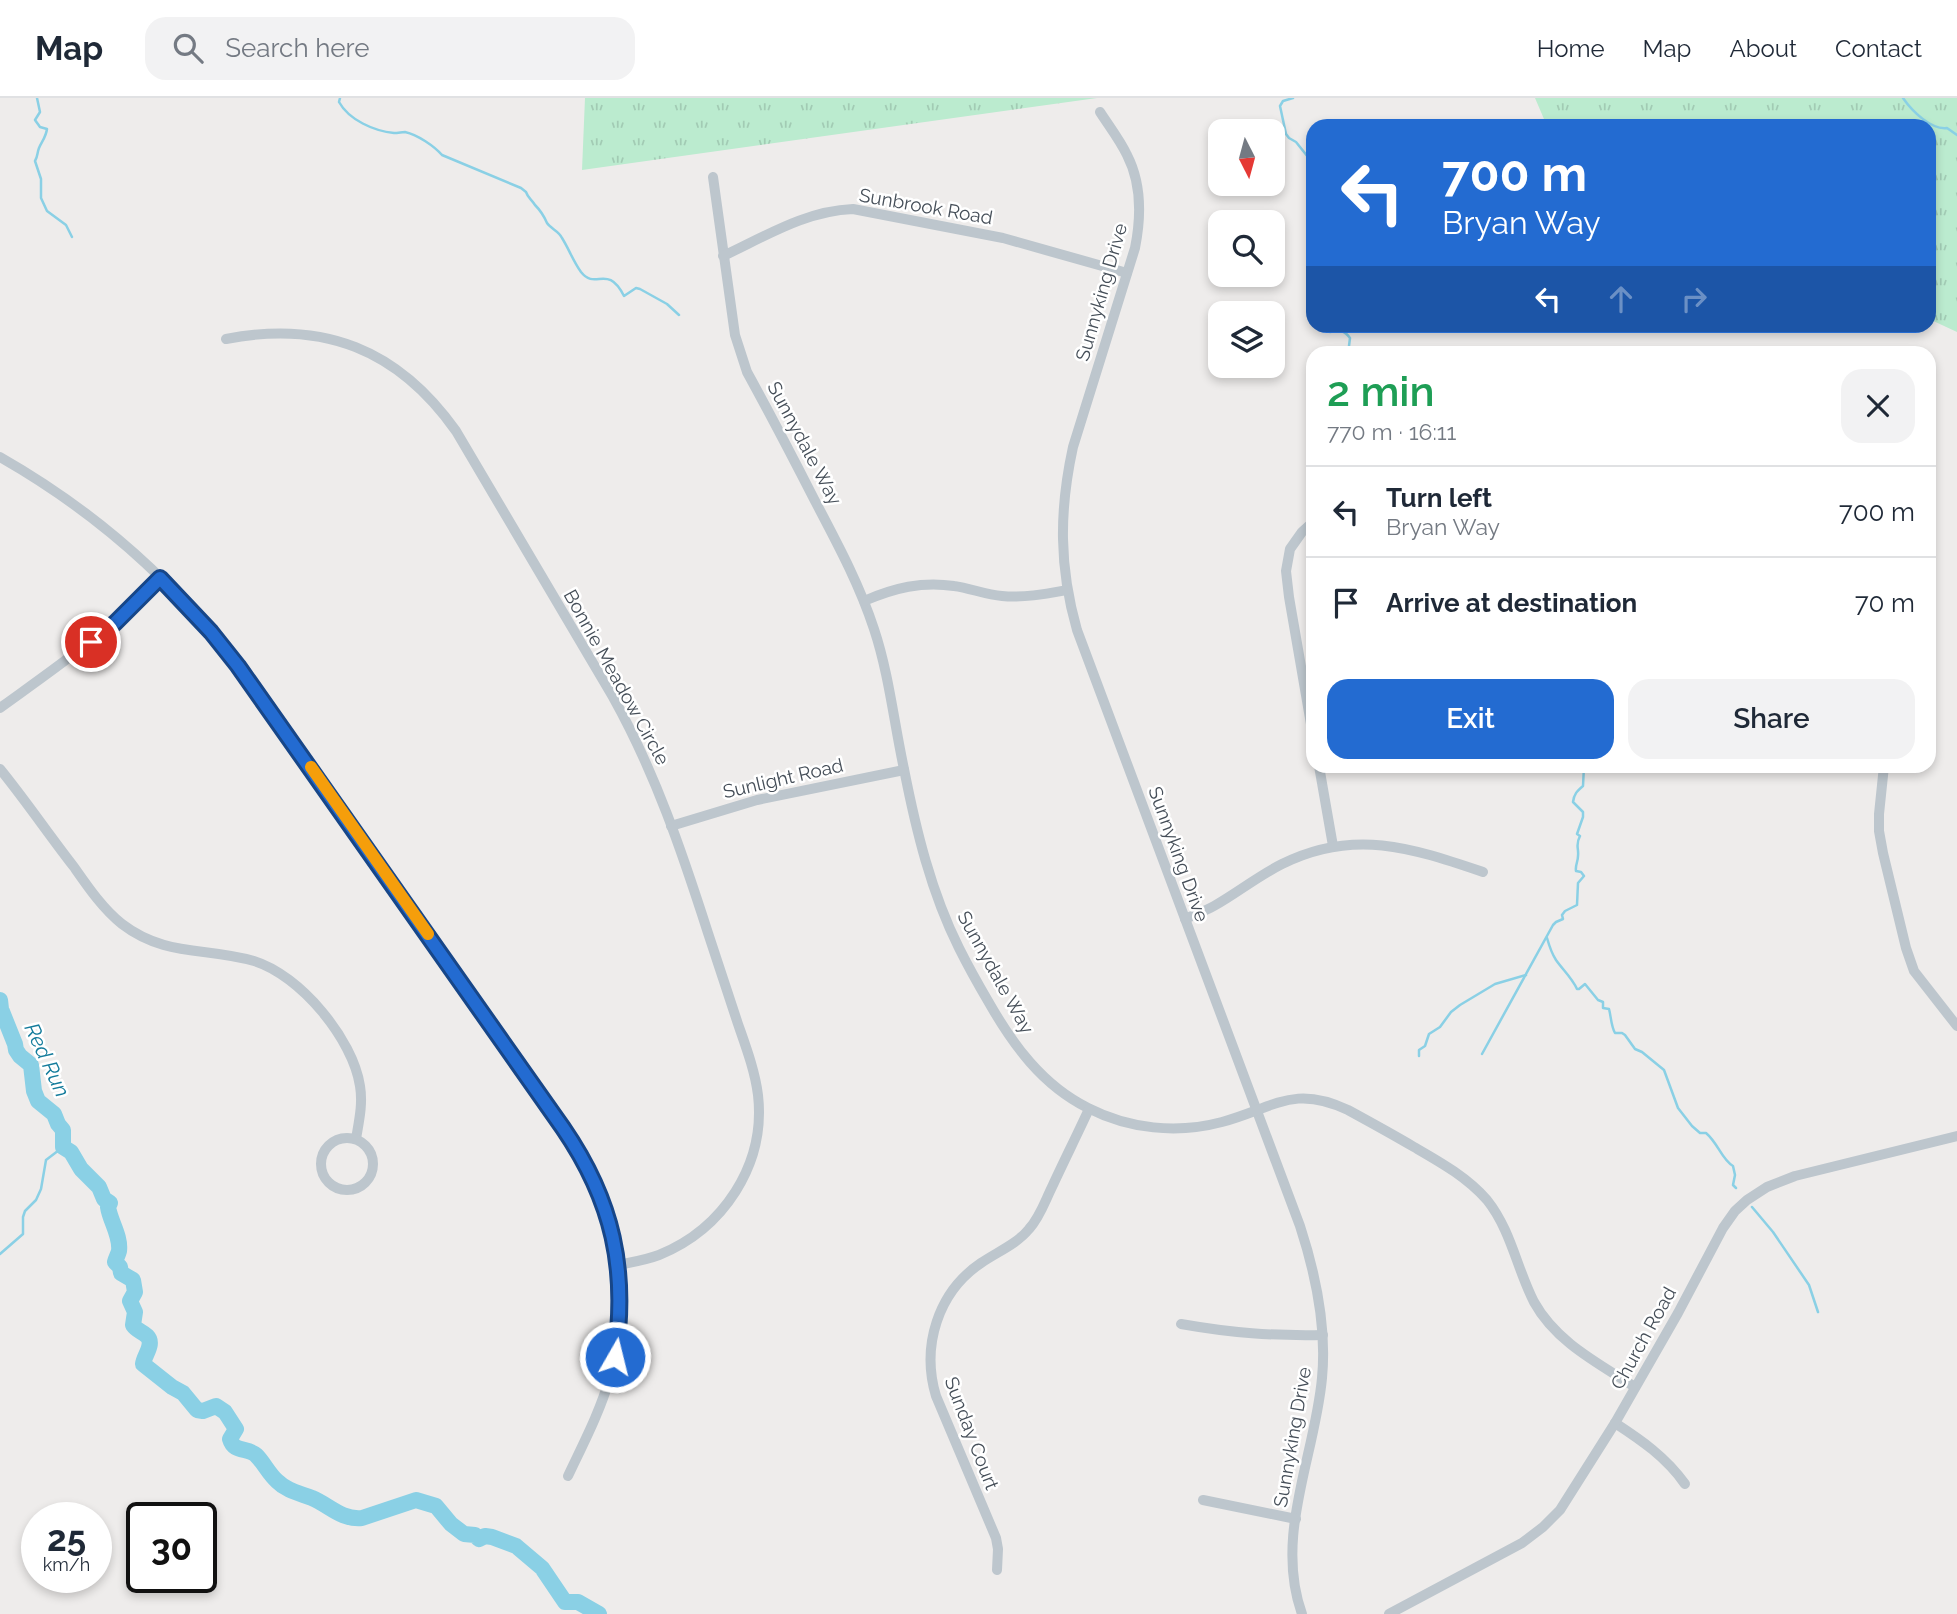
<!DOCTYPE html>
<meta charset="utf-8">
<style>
:root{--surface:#fff;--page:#f2f2f3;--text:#1f2937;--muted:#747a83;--line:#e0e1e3;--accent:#236bd1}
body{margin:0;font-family:Raleway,sans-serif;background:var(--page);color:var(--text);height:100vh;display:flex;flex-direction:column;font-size:26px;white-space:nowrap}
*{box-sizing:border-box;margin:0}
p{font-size:23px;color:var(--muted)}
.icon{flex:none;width:38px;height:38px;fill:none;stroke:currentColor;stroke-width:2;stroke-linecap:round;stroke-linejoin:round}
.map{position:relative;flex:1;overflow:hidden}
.side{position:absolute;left:1306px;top:248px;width:630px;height:427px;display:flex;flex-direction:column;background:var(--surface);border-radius:21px;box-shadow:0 4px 10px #0003}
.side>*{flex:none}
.banner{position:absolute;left:1306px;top:21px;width:630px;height:214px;border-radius:21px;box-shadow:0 4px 10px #0003;background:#236bd1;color:#fff;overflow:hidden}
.needle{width:46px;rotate:174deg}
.tools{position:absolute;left:1208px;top:21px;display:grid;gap:14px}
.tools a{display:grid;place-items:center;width:77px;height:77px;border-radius:14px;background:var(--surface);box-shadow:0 4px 10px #0003;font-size:35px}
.speed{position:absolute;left:21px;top:1404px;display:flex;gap:14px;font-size:35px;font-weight:700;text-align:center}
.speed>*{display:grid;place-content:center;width:91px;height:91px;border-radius:50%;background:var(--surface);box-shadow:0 4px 10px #0003;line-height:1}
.speed small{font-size:18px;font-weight:400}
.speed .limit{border:4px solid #111;border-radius:10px;background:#fff;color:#111}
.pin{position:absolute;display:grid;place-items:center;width:60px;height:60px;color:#fff;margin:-30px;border:4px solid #fff;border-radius:50%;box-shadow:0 2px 7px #0007}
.me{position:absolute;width:77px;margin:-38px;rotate:8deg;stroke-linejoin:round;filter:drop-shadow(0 0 5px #0008)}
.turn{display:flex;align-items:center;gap:24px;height:147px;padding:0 21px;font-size:32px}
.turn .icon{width:91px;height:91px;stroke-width:2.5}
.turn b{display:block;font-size:49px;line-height:60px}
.lanes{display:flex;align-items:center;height:66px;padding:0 21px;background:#0003;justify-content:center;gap:35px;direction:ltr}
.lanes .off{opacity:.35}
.round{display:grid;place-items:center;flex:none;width:74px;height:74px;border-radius:21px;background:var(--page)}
.summary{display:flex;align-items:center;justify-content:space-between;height:119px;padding:0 21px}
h1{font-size:42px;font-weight:600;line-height:52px;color:#1e9e55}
.action{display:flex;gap:14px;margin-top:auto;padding:14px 21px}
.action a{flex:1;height:80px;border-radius:21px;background:var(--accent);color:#fff;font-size:28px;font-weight:600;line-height:80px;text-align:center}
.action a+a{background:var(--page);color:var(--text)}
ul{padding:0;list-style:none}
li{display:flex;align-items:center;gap:21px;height:91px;padding:0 21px;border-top:2px solid var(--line)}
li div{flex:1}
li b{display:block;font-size:26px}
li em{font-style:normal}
header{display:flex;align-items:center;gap:42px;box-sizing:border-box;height:98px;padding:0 35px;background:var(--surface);border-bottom:2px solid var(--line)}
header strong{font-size:33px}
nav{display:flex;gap:38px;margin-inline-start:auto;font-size:24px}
.search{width:490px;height:63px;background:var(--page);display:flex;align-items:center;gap:18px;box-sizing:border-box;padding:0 24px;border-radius:21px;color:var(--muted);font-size:26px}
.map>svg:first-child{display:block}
.park{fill:url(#park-tufts)}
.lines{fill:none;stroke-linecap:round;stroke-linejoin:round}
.stream{stroke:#8ad0e5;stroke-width:2.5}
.river{stroke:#8ad0e5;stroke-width:16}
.minor{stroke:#bdc6cd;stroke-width:10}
.route-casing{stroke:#174688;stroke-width:18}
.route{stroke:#236bd1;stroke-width:12}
.slow{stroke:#f59e0b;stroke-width:12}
.labels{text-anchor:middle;stroke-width:5;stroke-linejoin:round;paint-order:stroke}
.street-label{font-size:19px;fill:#454e58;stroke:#fff}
.water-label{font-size:21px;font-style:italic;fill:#147c9c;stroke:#fff}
</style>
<header>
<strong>Map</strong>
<div class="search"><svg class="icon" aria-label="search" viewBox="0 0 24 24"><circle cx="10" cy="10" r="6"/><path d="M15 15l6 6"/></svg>Search here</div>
<nav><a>Home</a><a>Map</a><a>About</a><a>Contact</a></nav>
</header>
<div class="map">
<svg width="1957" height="1516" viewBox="0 0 1957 1516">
<defs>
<pattern id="park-tufts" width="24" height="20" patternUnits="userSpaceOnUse" patternTransform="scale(1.75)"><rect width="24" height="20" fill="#bbebcf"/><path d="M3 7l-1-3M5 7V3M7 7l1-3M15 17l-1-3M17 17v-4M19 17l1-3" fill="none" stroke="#a2cbb4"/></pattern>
</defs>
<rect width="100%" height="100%" fill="#eeeceb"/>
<g class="park">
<path d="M 585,0 L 1097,0 L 582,72 Z"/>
<path d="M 1535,0 L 1957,0 L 1957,234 L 1929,221 L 1928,28 L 1547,28 Z"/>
</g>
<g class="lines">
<g class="stream">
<path d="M 37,0 L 40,14 L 35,22 L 40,29 L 47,31 C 46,39 42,43 39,50 C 37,55 38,58 35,63 L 41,81 L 41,100 L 47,113 L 66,127 L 72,139"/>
<path d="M 340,0 L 339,4 C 349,22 374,33 394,35 C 398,35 402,34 405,34 C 418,37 434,48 442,57 L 521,90 L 526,94 C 528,100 531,101 535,107 C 540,112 544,118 547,125 C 551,131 559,133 562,140 C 569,151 573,163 581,174 C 596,193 607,165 624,198 L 636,190 L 640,191 L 667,206 L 679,217"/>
<path d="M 1293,0 L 1283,3 L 1280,8 L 1286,36 L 1289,40 L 1296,44 L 1312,64"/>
<path d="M 1903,0 C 1912,13 1931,32 1947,30 L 1957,37"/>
<path d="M 1329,228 L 1330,234 C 1340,233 1343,231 1350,240 L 1349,248 L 1353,256"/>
<path d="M 1547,840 C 1549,847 1552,856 1556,862 C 1563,872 1572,880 1577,891 L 1579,891 L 1585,886 L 1598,902 L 1603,904 L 1603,910 L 1609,911 C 1611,918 1611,928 1615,935 L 1622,935 L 1625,937 L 1635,951 L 1642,954 L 1664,972 L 1678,1010 L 1692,1028 L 1700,1035 L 1706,1035 C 1718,1045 1722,1062 1733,1068 L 1735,1077 L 1733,1087 L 1736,1090"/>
<path d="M 1482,956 L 1553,827 L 1556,824 L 1563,821 L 1562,817 L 1565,813 L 1577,807 L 1578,785 L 1584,778 L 1581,774 L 1576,773 C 1575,767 1578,764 1578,758 C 1579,750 1575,747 1580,738 L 1577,736 L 1583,719 L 1583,714 L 1573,704 C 1574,696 1577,693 1583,688 L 1584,668"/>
<path d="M 1419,958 L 1419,952 L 1425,948 L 1429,936 L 1440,929 L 1451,914 L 1460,907 L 1495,886 L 1526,877"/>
<path d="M 1752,1109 L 1773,1134 L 1809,1187 L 1818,1214"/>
<path d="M 0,1156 L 23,1136 L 23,1119 L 25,1113 L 36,1102 L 41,1091 L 46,1062 L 63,1049"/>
</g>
<path class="river" d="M 0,902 L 1,911 L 15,946 L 16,952 L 20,958 L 31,967 L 34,993 L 38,1003 L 54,1016 L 58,1026 L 63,1032 L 63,1049 L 71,1054 L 81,1071 L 99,1089 L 104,1101 L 110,1105 L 108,1109 C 110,1123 121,1138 119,1153 C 118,1157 116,1160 115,1164 L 120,1169 L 121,1175 L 133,1182 L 135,1194 L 130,1203 L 135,1214 L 133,1227 C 137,1233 142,1233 147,1238 C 155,1246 144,1257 143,1266 L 172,1289 L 183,1295 L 197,1312 L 203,1313 L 216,1308 L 225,1314 L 236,1331 L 230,1341 C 234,1355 247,1349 256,1357 C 264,1365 269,1376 277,1383 C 287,1393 299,1395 312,1400 C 329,1407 341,1422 362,1420 L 416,1402 L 436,1408 L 451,1426 L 464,1436 L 475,1437 L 479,1441 L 485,1438 L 492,1439 L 516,1448 L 542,1470 L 565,1504 L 578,1504 L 599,1516"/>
<g class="minor">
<path d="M 1100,14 C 1109,28 1120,42 1127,57 C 1142,86 1141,120 1135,150 L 1073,349 C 1059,413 1059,469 1077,532 L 1300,1128 C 1316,1177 1327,1228 1322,1280 C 1315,1358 1274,1438 1302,1516"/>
<path d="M 713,79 L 735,237 L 747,274 C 770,316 792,358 814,401 C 836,443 859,485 874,531 C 889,576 894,625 904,671 C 916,732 931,794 959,850 C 968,868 978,886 988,903 C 1013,947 1042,987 1088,1010 C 1129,1031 1177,1036 1222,1024 C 1274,1010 1293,986 1348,1012 C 1370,1024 1392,1036 1414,1049 C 1440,1064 1467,1079 1487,1102 C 1511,1132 1517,1171 1534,1204 C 1556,1244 1598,1265 1635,1289"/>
<path d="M 723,158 C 766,138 805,113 853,111 L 1003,140 L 1127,175"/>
<path d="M 226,241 C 323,222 398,251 456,333 L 613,599 C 655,674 682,754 708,835 C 718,865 728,896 738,926 C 746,949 755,973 758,997 C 766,1067 723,1131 659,1157 C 646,1162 632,1164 618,1167"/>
<path d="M 0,359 C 79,404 152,464 211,534 C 263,596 307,664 354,731 C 424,830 493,930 563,1030 C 613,1102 635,1193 610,1279 C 600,1314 583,1346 568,1378"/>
<path d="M 1312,425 L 1302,434 L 1290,451 L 1286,473 L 1289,499 L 1312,632"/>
<path d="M 864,503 C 894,490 922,483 954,488 C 970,490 986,497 1002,498 C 1024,500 1045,496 1067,492"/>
<path d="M 0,610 C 58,568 111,532 160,480"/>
<path d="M 1319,668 L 1333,748"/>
<path d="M 1884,668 L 1879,716 L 1879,733 L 1883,755 L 1906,850 L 1914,873 L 1957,928"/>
<path d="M 0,671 C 26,703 49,737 74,769 C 88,789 103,811 122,826 C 165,859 206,849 254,863 C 300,877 353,941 360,988 C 363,1006 359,1023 356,1041"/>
<path d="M 671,728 L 757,702 L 904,672"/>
<path d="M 1185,821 C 1194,817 1205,813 1214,808 C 1237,795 1258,778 1282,766 C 1354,730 1412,750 1483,774"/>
<circle cx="347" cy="1066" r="26"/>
<path d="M 1181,1226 C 1232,1235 1272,1238 1323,1237"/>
<path d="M 1615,1325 C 1641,1342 1666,1359 1685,1386"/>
<path d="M 1203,1402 L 1296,1421"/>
<path d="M 997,1472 L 998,1451 L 996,1440 L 936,1298 C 921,1248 938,1194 981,1165 C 997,1154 1017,1146 1029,1131 C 1040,1119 1045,1103 1052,1089 C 1064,1063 1077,1037 1089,1011"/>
<path d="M 1389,1516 L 1522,1445 L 1543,1429 L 1560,1412 L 1615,1325 L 1678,1215 L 1723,1130 L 1735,1113 L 1747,1102 L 1767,1089 L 1795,1078 L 1957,1038"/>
</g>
</g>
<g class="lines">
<g class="route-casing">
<path id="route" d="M 91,544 L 115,525 L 160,480 L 211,534 L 238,568 L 563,1030 C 613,1103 628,1172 615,1259"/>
</g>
<use href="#route" class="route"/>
<path class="slow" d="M 311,669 L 428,836"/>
</g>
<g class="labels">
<g class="street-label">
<text transform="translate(926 108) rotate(10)" y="7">Sunbrook Road</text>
<text transform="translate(1101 194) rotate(-74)" y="7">Sunnyking Drive</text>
<text transform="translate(805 345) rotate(62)" y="7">Sunnydale Way</text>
<text transform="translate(617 579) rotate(61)" y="7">Bonnie Meadow Circle</text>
<text transform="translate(783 680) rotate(-13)" y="7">Sunlight Road</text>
<text transform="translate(1179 756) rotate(70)" y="7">Sunnyking Drive</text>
<text transform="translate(996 874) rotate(61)" y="7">Sunnydale Way</text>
<text transform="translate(1643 1240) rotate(-61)" y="7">Church Road</text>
<text transform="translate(972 1335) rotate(69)" y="7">Sunday Court</text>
<text transform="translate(1292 1339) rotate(-80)" y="7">Sunnyking Drive</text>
</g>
<g class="water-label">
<text transform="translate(47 962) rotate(65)" y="7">Red Run</text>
</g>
</g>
</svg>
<div class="tools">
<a><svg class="needle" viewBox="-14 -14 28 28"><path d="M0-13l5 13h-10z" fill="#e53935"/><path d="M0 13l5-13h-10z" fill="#747a83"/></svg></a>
<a><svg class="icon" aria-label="search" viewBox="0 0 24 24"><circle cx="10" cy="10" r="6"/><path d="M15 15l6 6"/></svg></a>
<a><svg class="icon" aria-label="layers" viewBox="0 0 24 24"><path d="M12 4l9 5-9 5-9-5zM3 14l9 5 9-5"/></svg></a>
</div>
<div class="speed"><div>25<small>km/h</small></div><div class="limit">30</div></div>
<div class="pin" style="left:91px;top:544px;background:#d93025"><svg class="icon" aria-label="arrive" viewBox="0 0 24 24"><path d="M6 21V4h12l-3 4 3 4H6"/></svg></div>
<svg class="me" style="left:615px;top:1259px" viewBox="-20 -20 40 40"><circle r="17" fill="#236bd1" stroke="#fff" stroke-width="3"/><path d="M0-11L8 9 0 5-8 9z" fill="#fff"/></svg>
<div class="banner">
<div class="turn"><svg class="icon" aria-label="left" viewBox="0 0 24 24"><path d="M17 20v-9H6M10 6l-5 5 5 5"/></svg><div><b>700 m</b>Bryan Way</div></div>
<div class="lanes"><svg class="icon" aria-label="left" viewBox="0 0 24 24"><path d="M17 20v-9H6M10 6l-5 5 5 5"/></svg><svg class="icon off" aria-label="ahead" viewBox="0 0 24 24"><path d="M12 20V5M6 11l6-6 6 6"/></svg><svg class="icon off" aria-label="right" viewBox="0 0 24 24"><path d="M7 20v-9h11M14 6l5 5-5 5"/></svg></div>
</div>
<section class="side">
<div class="summary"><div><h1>2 min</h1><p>770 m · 16:11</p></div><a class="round"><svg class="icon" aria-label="close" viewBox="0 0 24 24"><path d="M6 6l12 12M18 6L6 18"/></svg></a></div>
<ul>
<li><svg class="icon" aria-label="left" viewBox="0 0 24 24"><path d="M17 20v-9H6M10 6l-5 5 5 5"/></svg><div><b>Turn left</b><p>Bryan Way</p></div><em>700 m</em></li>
<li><svg class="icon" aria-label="arrive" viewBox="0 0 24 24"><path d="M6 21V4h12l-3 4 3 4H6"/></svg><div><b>Arrive at destination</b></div><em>70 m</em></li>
</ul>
<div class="action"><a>Exit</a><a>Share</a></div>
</section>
</div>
